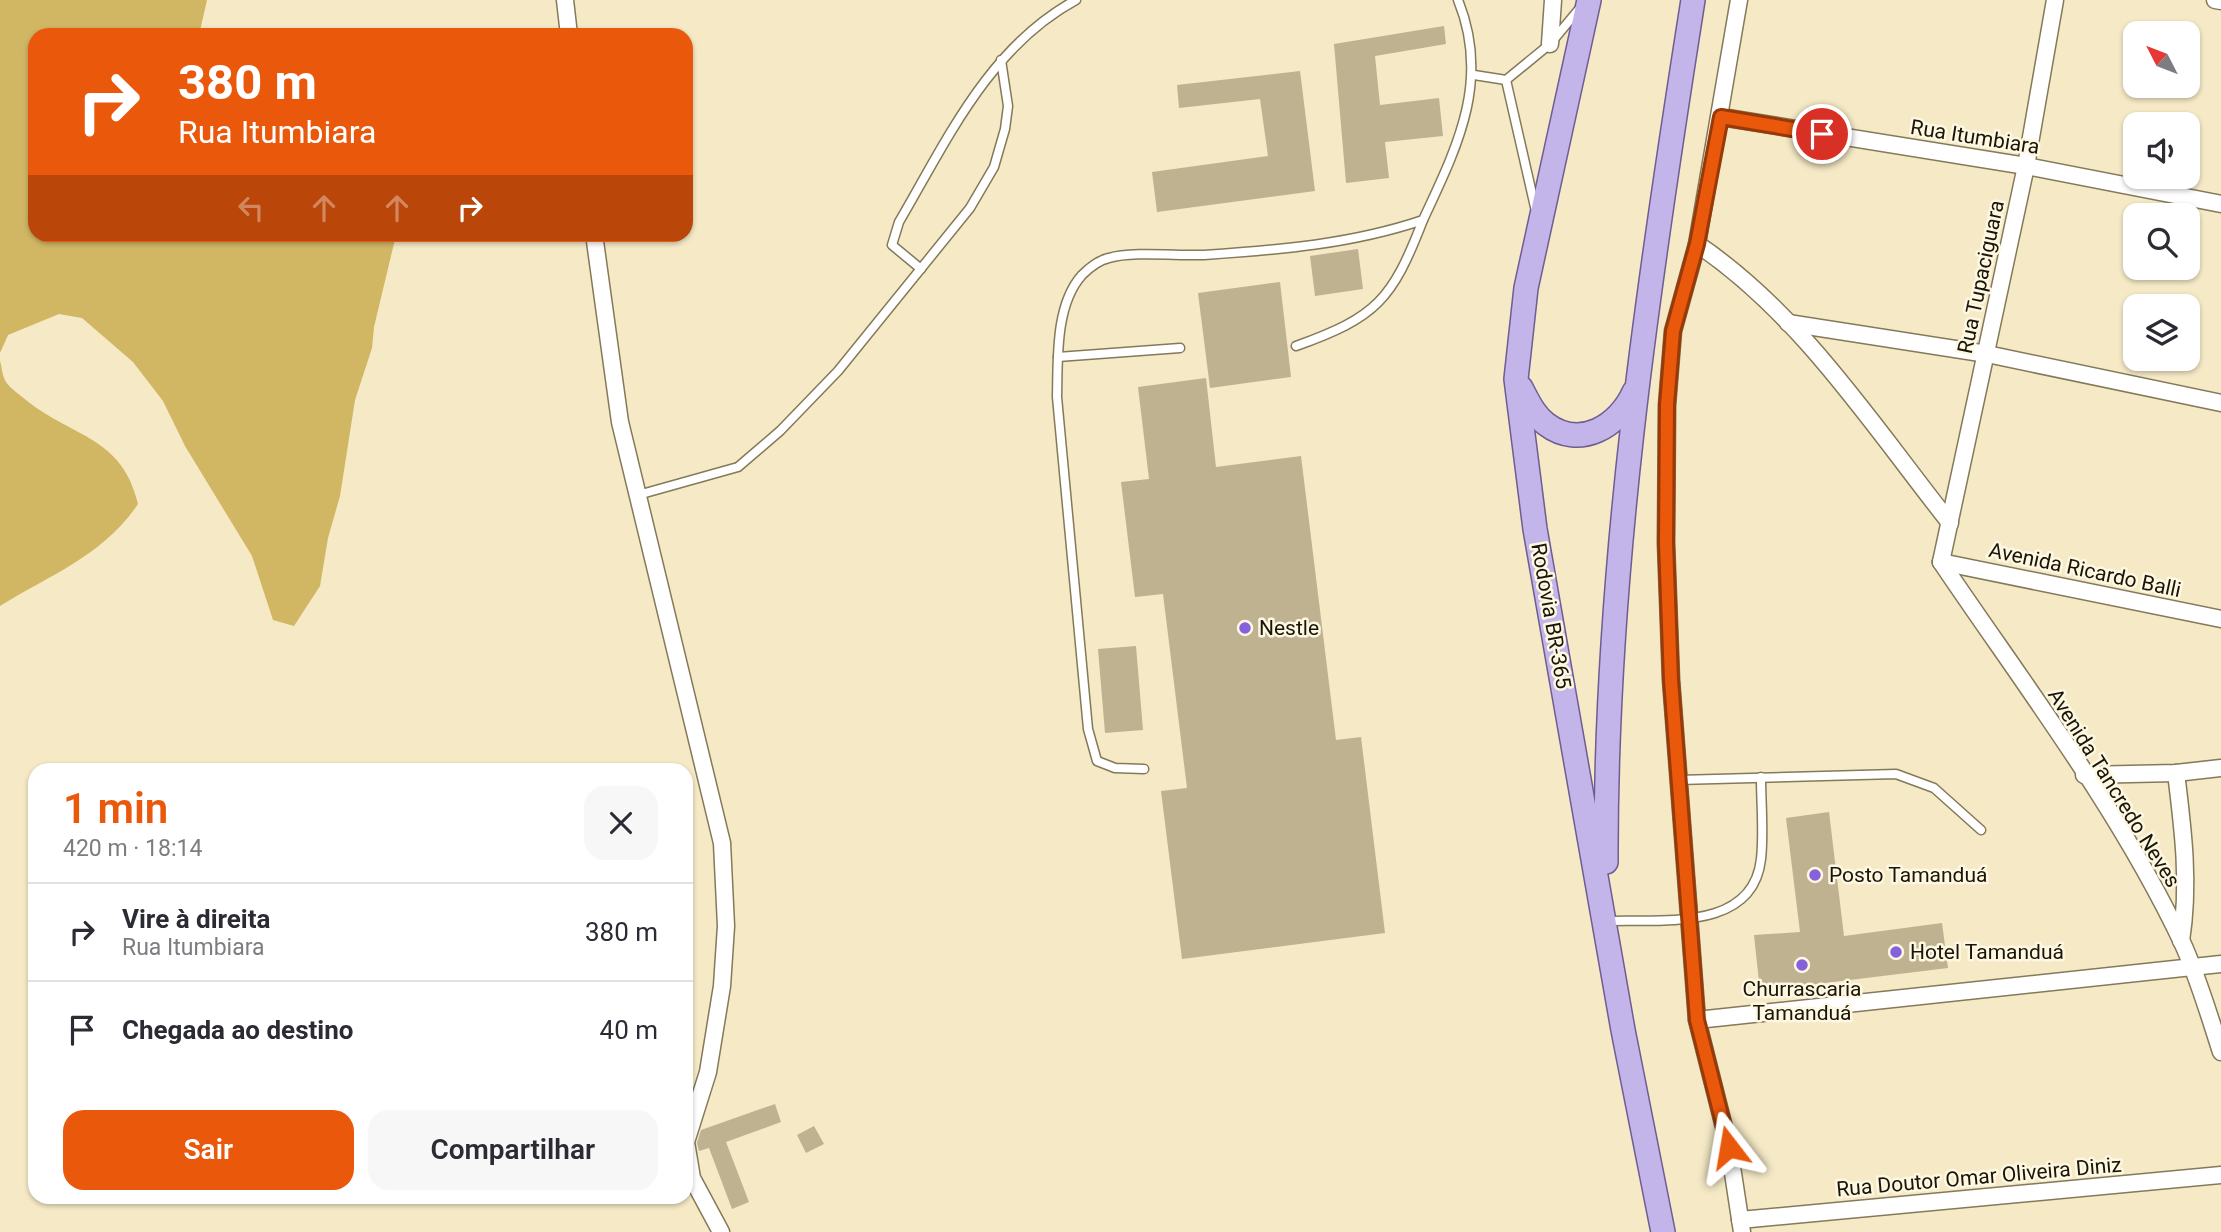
<!DOCTYPE html>
<html lang="pt">
<meta charset="utf-8">
<style>
:root{--surface:#fff;--page:#f7f7f7;--text:#2b2b33;--muted:#7c7c81;--line:#e1e1e2;--accent:#ea580c}
body{margin:0;font-family:Roboto,sans-serif;background:var(--page);color:var(--text);height:100vh;display:flex;flex-direction:column;font-size:26px;white-space:nowrap}
*{box-sizing:border-box;margin:0}
p{font-size:23px;color:var(--muted)}
.icon{flex:none;width:38px;height:38px;fill:none;stroke:currentColor;stroke-width:2;stroke-linecap:round;stroke-linejoin:round}
.map{position:relative;flex:1;overflow:hidden}
.side{position:absolute;left:28px;top:763px;width:665px;height:441px;display:flex;flex-direction:column;background:var(--surface);border-radius:21px;box-shadow:0 2px 5px #0004}
.side>*{flex:none}
.guide{position:absolute;left:28px;top:28px;width:665px;height:214px;border-radius:21px;box-shadow:0 2px 5px #0004;background:#ea580c;color:#fff;overflow:hidden}
.needle{width:46px;rotate:312deg}
.controls{position:absolute;left:2123px;top:21px;display:grid;gap:14px}
.controls a{display:grid;place-items:center;width:77px;height:77px;border-radius:14px;background:var(--surface);box-shadow:0 2px 5px #0004;font-size:35px}
.pin{position:absolute;display:grid;place-items:center;width:60px;height:60px;color:#fff;margin:-30px;border:4px solid #fff;border-radius:50%;box-shadow:0 2px 7px #0007}
.me{position:absolute;width:77px;margin:-38px;rotate:346deg;stroke-linejoin:round;filter:drop-shadow(0 0 5px #0008)}
.turn{display:flex;align-items:center;gap:24px;height:147px;padding:0 35px;font-size:32px}
.turn .icon{width:91px;height:91px;stroke-width:2.5}
.turn b{display:block;font-size:49px;line-height:60px}
.lanes{display:flex;align-items:center;height:66px;padding:0 35px;background:#0003;justify-content:center;gap:35px;direction:ltr}
.lanes .off{opacity:.35}
.round{display:grid;place-items:center;flex:none;width:74px;height:74px;border-radius:21px;background:var(--page)}
.headline{display:flex;align-items:center;justify-content:space-between;height:119px;padding:0 35px}
h1{font-size:42px;font-weight:600;line-height:52px;color:var(--accent)}
.cta{display:flex;gap:14px;margin-top:auto;padding:14px 35px}
.cta a{flex:1;height:80px;border-radius:21px;background:var(--accent);color:#fff;font-size:28px;font-weight:600;line-height:80px;text-align:center}
.cta a+a{background:var(--page);color:var(--text)}
ul{padding:0;list-style:none}
li{display:flex;align-items:center;gap:21px;height:98px;padding:0 35px;border-top:2px solid var(--line)}
li div{flex:1}
li b{display:block;font-size:26px}
li em{font-style:normal}
.map>svg:first-child{display:block}
.forest{fill:#d1b664}
.building{fill:#beb291}
.lines{fill:none;stroke-linecap:round;stroke-linejoin:round}
.lane-casing{stroke:#847959;stroke-width:11}
.street-casing{stroke:#847959;stroke-width:19}
.primary-casing{stroke:#6e5d91;stroke-width:26}
.lane{stroke:#fff;stroke-width:8}
.street{stroke:#fff;stroke-width:16}
.primary{stroke:#c3b5e9;stroke-width:23}
.route-casing{stroke:#983908;stroke-width:18}
.route{stroke:#ea580c;stroke-width:12}
.poi-dot{fill:#8761db;stroke:#fef7e2;stroke-width:2.5}
.labels{text-anchor:middle;stroke-width:5;stroke-linejoin:round;paint-order:stroke}
.street-label{font-size:21px;fill:#191508;stroke:#fef7e2}
.poi-label{font-size:21px;fill:#191508;stroke:#fef7e2;text-anchor:start}
</style>
<div class="map">
<svg width="2221" height="1232" viewBox="0 0 2221 1232">
<rect width="100%" height="100%" fill="#f5e9c6"/>
<g class="forest">
<path d="M 0,0 L 207,0 L 199,35 L 35,35 L 35,234 L 396,235 L 374,327 L 372,348 L 355,400 L 340,496 L 328,538 L 320,586 L 294,626 L 273,620 L 252,556 L 185,446 L 163,401 L 133,362 L 82,318 L 59,314 L 8,335 L 0,353 Z"/>
<path d="M 0,361 C 2,367 2,376 6,382 C 10,388 20,395 26,400 C 73,438 122,436 138,504 C 104,555 50,575 0,606 Z"/>
</g>
<g class="building">
<path d="M 1444,26 L 1446,44 L 1375,56 L 1380,105 L 1439,98 L 1443,136 L 1385,142 L 1389,178 L 1346,183 L 1334,44 Z"/>
<path d="M 1300,71 L 1315,191 L 1157,212 L 1152,172 L 1268,156 L 1260,99 L 1179,108 L 1177,85 Z"/>
<path d="M 1358,249 L 1363,289 L 1315,296 L 1310,256 Z"/>
<path d="M 1280,282 L 1291,377 L 1210,388 L 1198,293 Z"/>
<path d="M 1206,378 L 1216,467 L 1301,456 L 1336,740 L 1361,737 L 1385,933 L 1182,959 L 1161,791 L 1187,788 L 1163,594 L 1135,597 L 1121,482 L 1149,479 L 1138,387 Z"/>
<path d="M 1136,646 L 1143,730 L 1105,733 L 1098,649 Z"/>
<path d="M 1829,812 L 1844,936 L 1942,923 L 1948,968 L 1760,991 L 1754,935 L 1800,932 L 1786,818 Z"/>
<path d="M 775,1104 L 781,1122 L 726,1142 L 749,1202 L 732,1209 L 709,1148 L 699,1151 L 697,1143 L 701,1130 Z"/>
<path d="M 814,1126 L 824,1144 L 806,1153 L 797,1135 Z"/>
</g>
<g class="lines">
<g class="lane-casing">
<g id="lane">
<path d="M 1474,75 L 1506,80 L 1550,44 L 1580,8"/>
<path d="M 1506,80 L 1535,207"/>
<path d="M 921,269 L 892,245 L 899,222 C 947,140 989,47 1076,0"/>
<path d="M 1296,346 C 1377,317 1392,300 1423,220"/>
<path d="M 1058,357 L 1180,348"/>
<path d="M 638,495 L 738,467 L 780,431 L 838,371 L 970,208 L 994,167 L 1005,129 L 1008,106 L 1001,60"/>
<path d="M 1144,769 L 1115,768 L 1097,761 L 1088,729 L 1057,397 C 1058,359 1055,305 1082,275 C 1089,268 1099,260 1109,258 C 1132,251 1178,256 1204,255 C 1279,250 1352,244 1423,220 C 1457,147 1491,81 1458,0"/>
<path d="M 1678,780 L 1896,774 L 1934,788 L 1981,830"/>
<path d="M 1608,921 C 1661,919 1753,932 1761,859 C 1764,832 1761,804 1761,777"/>
</g>
</g>
<g class="street-casing">
<g id="street">
<path d="M 565,0 L 569,35"/>
<path d="M 1739,0 L 1697,244 L 1673,331 L 1667,405 L 1666,543 L 1671,680 L 1697,1020 L 1729,1147 L 1742,1232"/>
<path d="M 2215,0 L 2221,1"/>
<path d="M 1550,44 L 1553,0"/>
<path d="M 1721,117 L 2026,166 L 2221,204"/>
<path d="M 594,234 L 620,422 L 722,843 L 726,926 L 722,986 L 708,1072 L 686,1142 L 692,1178 L 721,1232"/>
<path d="M 1697,244 C 1801,314 1873,426 1950,523"/>
<path d="M 1788,323 L 1987,354 L 2221,403"/>
<path d="M 1941,562 L 2026,166 L 2055,0"/>
<path d="M 1941,562 C 2024,685 2118,807 2182,942 C 2198,977 2209,1015 2221,1052"/>
<path d="M 1941,562 L 2221,619"/>
<path d="M 2176,773 C 2183,829 2190,884 2181,941"/>
<path d="M 2084,775 L 2176,773 L 2221,768"/>
<path d="M 1697,1020 L 2221,964"/>
<path d="M 1740,1220 L 2221,1175"/>
</g>
</g>
<g class="primary-casing">
<g id="primary">
<path d="M 1589,0 L 1526,288 L 1516,379 L 1535,529 L 1623,1030 L 1663,1232"/>
<path d="M 1521,388 C 1528,401 1534,415 1546,424 C 1580,450 1619,426 1634,392"/>
<path d="M 1606,862 C 1605,573 1648,285 1693,0"/>
</g>
</g>
<use href="#lane" class="lane"/>
<use href="#street" class="street"/>
<use href="#primary" class="primary"/>
</g>
<g class="lines">
<g class="route-casing">
<path id="route" d="M 1729,1147 L 1697,1020 L 1671,680 L 1666,543 L 1667,405 L 1673,331 L 1697,244 L 1721,117 L 1822,134"/>
</g>
<use href="#route" class="route"/>
</g>
<g class="poi-dot">
<circle cx="1245" cy="628" r="7"/>
<circle cx="1815" cy="875" r="7"/>
<circle cx="1896" cy="952" r="7"/>
<circle cx="1802" cy="965" r="7"/>
</g>
<g class="labels">
<g class="street-label">
<text transform="translate(1975 137) rotate(9)" y="7">Rua Itumbiara</text>
<text transform="translate(1981 277) rotate(-78)" y="7">Rua Tupaciguara</text>
<text transform="translate(2085 570) rotate(12)" y="7">Avenida Ricardo Balli</text>
<text transform="translate(1551 616) rotate(80)" y="7">Rodovia BR-365</text>
<text transform="translate(2114 788) rotate(58)" y="7">Avenida Tancredo Neves</text>
<text transform="translate(1979 1177) rotate(-5)" y="7">Rua Doutor Omar Oliveira Diniz</text>
</g>
<g class="poi-label">
<text x="1259" y="635">Nestle</text>
<text x="1829" y="882">Posto Tamanduá</text>
<text x="1910" y="959">Hotel Tamanduá</text>
<text x="1802" y="996" text-anchor="middle">Churrascaria<tspan x="1802" dy="24">Tamanduá</tspan></text>
</g>
</g>
</svg>
<div class="controls">
<a><svg class="needle" viewBox="-14 -14 28 28"><path d="M0-13l5 13h-10z" fill="#e53935"/><path d="M0 13l5-13h-10z" fill="#7c7c81"/></svg></a>
<a><svg class="icon" aria-label="sound" viewBox="0 0 24 24"><path d="M4 9h4l5-4v14l-5-4H4zM17 9q2 3 0 6"/></svg></a>
<a><svg class="icon" aria-label="search" viewBox="0 0 24 24"><circle cx="10" cy="10" r="6"/><path d="M15 15l6 6"/></svg></a>
<a><svg class="icon" aria-label="layers" viewBox="0 0 24 24"><path d="M12 4l9 5-9 5-9-5zM3 14l9 5 9-5"/></svg></a>
</div>
<div class="pin" style="left:1822px;top:134px;background:#d93025"><svg class="icon" aria-label="arrive" viewBox="0 0 24 24"><path d="M6 21V4h12l-3 4 3 4H6"/></svg></div>
<svg class="me" style="left:1729px;top:1147px" viewBox="-20 -20 40 40"><path d="M0-17L14 15 0 8-14 15z" fill="#ea580c" stroke="#fff" stroke-width="4"/></svg>
<div class="guide">
<div class="turn"><svg class="icon" aria-label="right" viewBox="0 0 24 24"><path d="M7 20v-9h11M14 6l5 5-5 5"/></svg><div><b>380 m</b>Rua Itumbiara</div></div>
<div class="lanes"><svg class="icon off" aria-label="left" viewBox="0 0 24 24"><path d="M17 20v-9H6M10 6l-5 5 5 5"/></svg><svg class="icon off" aria-label="ahead" viewBox="0 0 24 24"><path d="M12 20V5M6 11l6-6 6 6"/></svg><svg class="icon off" aria-label="ahead" viewBox="0 0 24 24"><path d="M12 20V5M6 11l6-6 6 6"/></svg><svg class="icon" aria-label="right" viewBox="0 0 24 24"><path d="M7 20v-9h11M14 6l5 5-5 5"/></svg></div>
</div>
<section class="side">
<div class="headline"><div><h1>1 min</h1><p>420 m · 18:14</p></div><a class="round"><svg class="icon" aria-label="close" viewBox="0 0 24 24"><path d="M6 6l12 12M18 6L6 18"/></svg></a></div>
<ul>
<li><svg class="icon" aria-label="right" viewBox="0 0 24 24"><path d="M7 20v-9h11M14 6l5 5-5 5"/></svg><div><b>Vire à direita</b><p>Rua Itumbiara</p></div><em>380 m</em></li>
<li><svg class="icon" aria-label="arrive" viewBox="0 0 24 24"><path d="M6 21V4h12l-3 4 3 4H6"/></svg><div><b>Chegada ao destino</b></div><em>40 m</em></li>
</ul>
<div class="cta"><a>Sair</a><a>Compartilhar</a></div>
</section>
</div>
